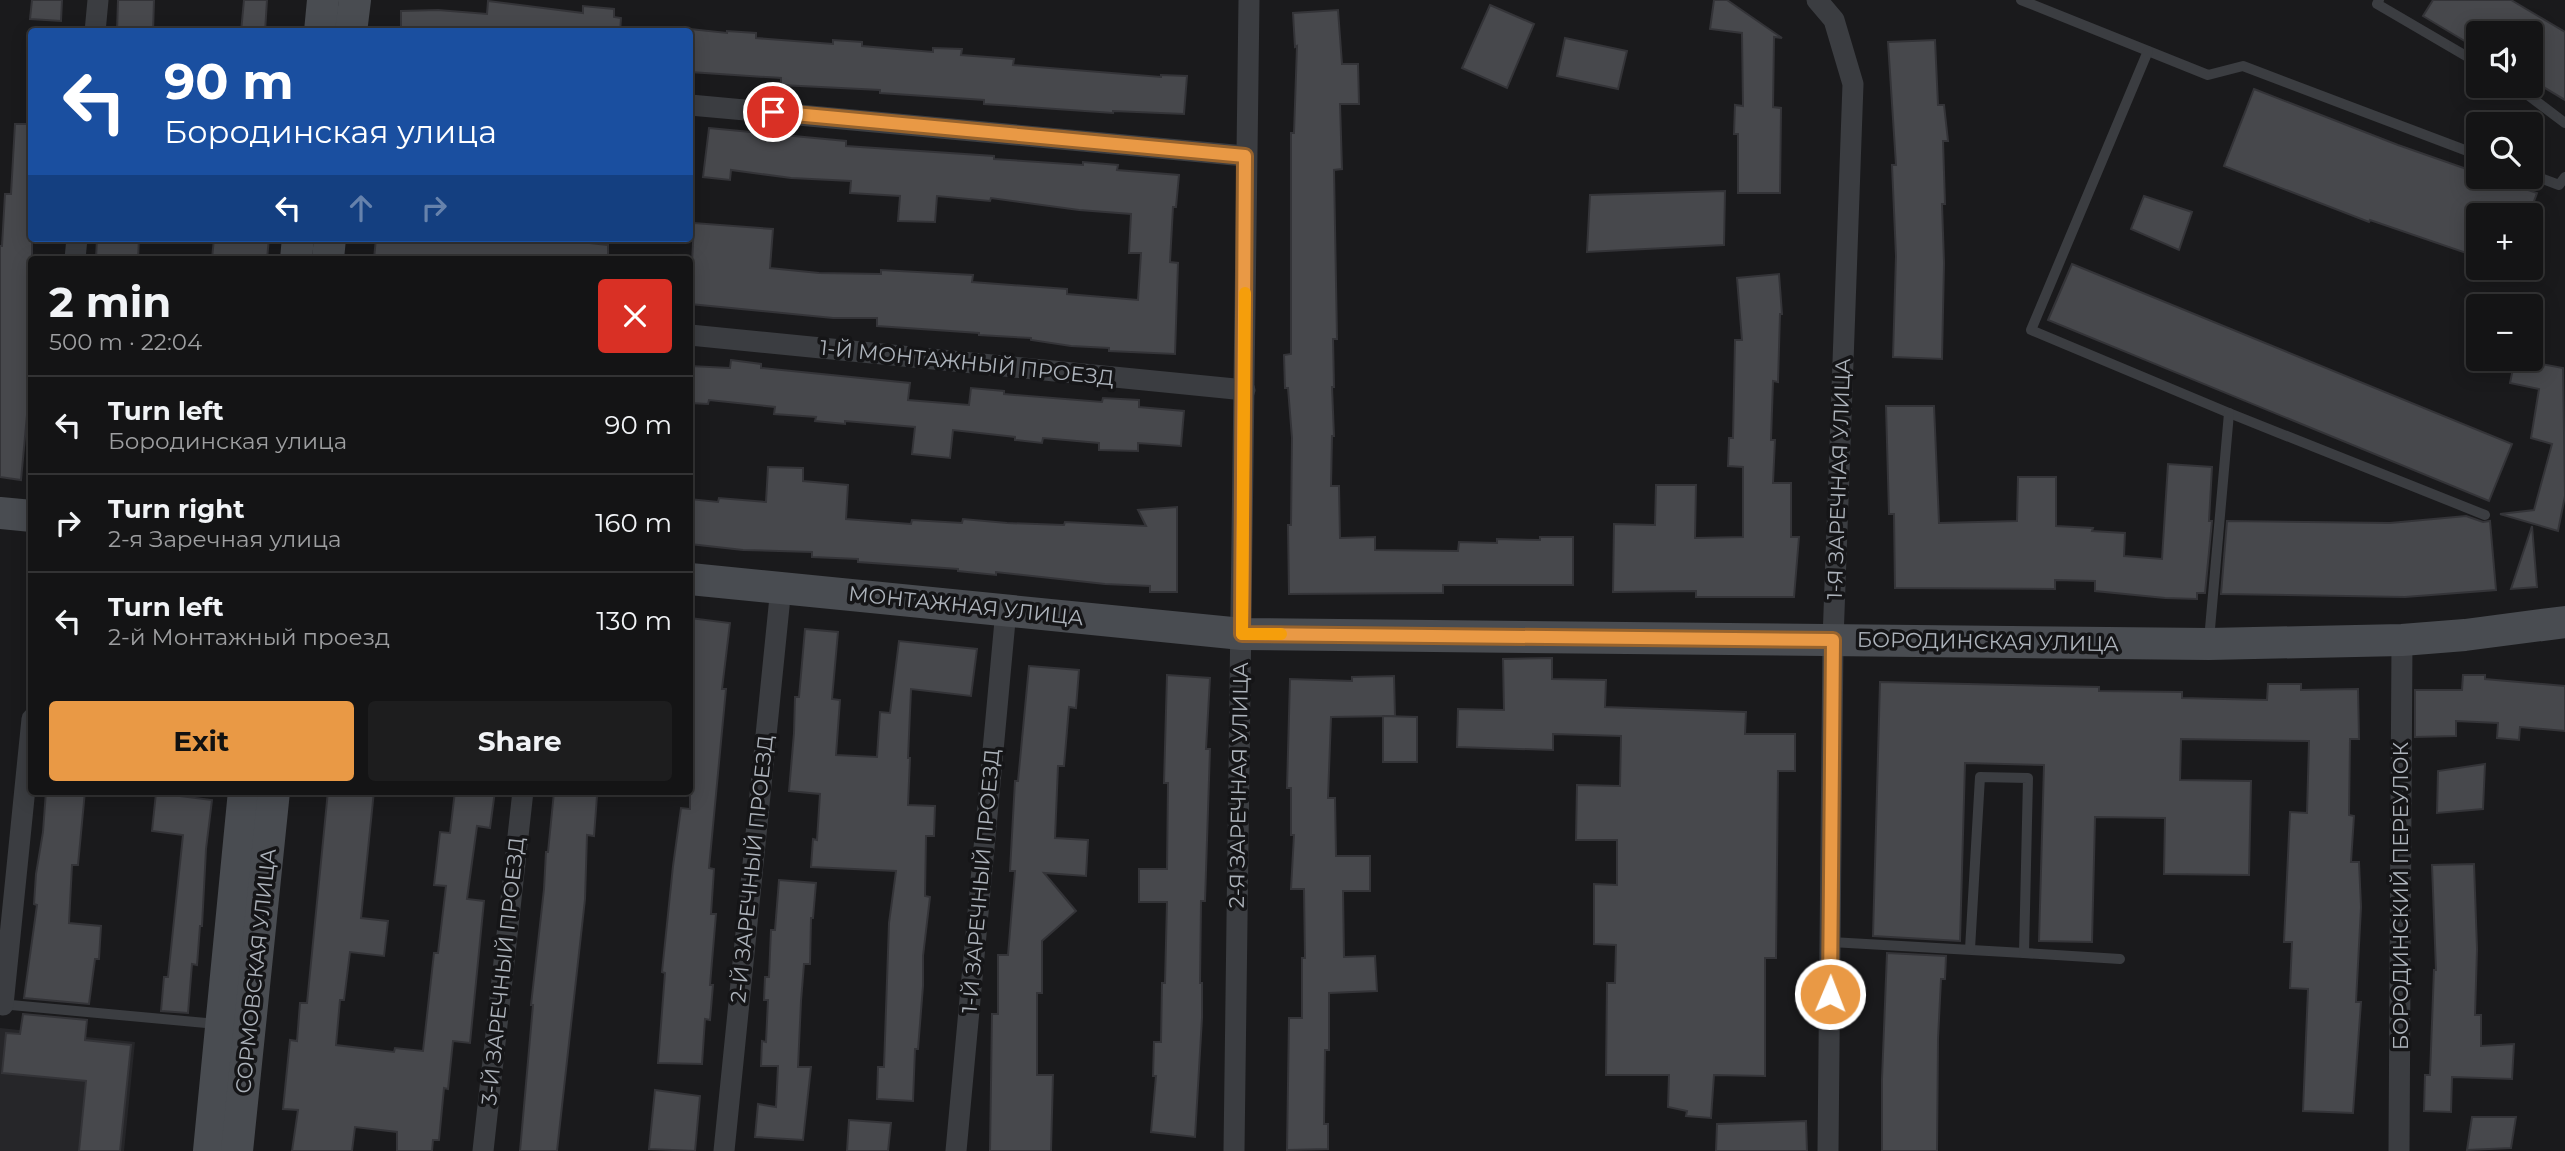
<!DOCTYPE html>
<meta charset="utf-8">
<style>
:root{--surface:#141415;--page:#1d1d1e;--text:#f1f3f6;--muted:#9d9ea0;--line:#333334;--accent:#e99945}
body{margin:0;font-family:Montserrat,sans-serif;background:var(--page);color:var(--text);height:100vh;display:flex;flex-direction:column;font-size:26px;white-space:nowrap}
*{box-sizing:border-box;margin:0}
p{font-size:23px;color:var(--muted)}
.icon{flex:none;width:38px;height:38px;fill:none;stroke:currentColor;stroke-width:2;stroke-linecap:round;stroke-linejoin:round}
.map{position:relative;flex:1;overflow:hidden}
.panel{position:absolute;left:28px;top:256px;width:665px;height:539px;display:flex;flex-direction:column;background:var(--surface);border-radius:7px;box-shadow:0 4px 18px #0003,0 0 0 2px var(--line)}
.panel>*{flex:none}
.hud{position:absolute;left:28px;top:28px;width:665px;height:214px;border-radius:7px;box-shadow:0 4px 18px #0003,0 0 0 2px var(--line);background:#1a4fa0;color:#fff;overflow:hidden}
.fabs{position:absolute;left:2466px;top:21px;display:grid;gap:14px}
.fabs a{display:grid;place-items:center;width:77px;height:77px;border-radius:7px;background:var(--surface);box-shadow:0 4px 18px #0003,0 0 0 2px var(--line);font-size:35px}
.pin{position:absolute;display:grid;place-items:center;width:60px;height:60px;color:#fff;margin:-30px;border:4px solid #fff;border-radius:50%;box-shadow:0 2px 7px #0007}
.me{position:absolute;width:77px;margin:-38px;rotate:1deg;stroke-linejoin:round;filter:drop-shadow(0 0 5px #0008)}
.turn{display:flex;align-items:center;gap:24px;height:147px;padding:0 21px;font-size:32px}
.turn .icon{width:91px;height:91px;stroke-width:2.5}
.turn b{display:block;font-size:49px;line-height:60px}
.lanes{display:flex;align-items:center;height:66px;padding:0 21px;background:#0003;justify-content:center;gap:35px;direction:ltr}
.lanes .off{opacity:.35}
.round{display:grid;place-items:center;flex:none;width:74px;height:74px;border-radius:7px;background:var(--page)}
.overview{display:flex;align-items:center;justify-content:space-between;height:119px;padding:0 21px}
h1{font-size:42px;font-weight:700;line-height:52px}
.button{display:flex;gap:14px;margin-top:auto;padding:14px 21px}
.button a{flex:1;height:80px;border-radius:7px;background:var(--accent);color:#111;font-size:28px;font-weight:700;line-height:80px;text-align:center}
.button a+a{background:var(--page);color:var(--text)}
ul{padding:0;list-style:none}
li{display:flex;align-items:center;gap:21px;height:98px;padding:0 21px;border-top:2px solid var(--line)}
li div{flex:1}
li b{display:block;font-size:26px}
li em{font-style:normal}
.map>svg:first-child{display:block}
.built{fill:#262629}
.building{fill:#47484c;stroke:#343438;stroke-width:2}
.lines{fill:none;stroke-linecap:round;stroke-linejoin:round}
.lane{stroke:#3b3d41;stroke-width:10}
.street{stroke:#3b3d41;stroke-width:21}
.secondary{stroke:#494c51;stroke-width:32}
.route-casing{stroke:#97632d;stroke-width:18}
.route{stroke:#e99945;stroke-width:12}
.slow{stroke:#f59e0b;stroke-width:12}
.labels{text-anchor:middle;stroke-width:7;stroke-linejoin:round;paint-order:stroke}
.street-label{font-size:21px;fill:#adb3bb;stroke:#151517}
</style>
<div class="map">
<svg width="2565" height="1151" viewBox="0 0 2565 1151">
<rect width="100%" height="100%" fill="#1a1a1c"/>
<path class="built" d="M 0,1028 L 135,1042 L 124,1151 L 0,1151 Z"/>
<g class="building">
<path d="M 32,0 L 62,0 L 61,21 L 30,19 Z"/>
<path d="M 118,0 L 154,0 L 153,32 L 117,32 Z"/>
<path d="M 244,0 L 267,0 L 265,32 L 241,32 Z"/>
<path d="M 1714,0 L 1727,0 L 1782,38 L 1774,37 L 1773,107 L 1781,108 L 1780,193 L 1738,193 L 1738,134 L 1734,134 L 1735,105 L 1743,106 L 1742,33 L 1710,29 Z"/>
<path d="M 2433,0 L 2511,0 L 2565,32 L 2565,100 L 2530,79 L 2530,33 L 2478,33 L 2478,49 L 2423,16 Z"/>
<path d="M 488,1 L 583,13 L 583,6 L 614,9 L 614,17 L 621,18 L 620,32 L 401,32 L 401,11 L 438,10 L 487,14 Z"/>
<path d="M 1490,5 L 1534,24 L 1507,88 L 1462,68 Z"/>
<path d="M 1338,10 L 1342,64 L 1358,64 L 1359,104 L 1340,104 L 1342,169 L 1334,170 L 1337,339 L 1333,339 L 1334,387 L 1332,387 L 1334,436 L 1332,436 L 1331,486 L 1339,486 L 1340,538 L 1375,537 L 1375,550 L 1458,551 L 1459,542 L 1497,543 L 1497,539 L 1540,540 L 1540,537 L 1573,537 L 1573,585 L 1443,585 L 1443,593 L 1289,594 L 1288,525 L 1291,525 L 1292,438 L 1288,388 L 1285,388 L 1284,355 L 1291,354 L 1291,133 L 1294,133 L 1297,46 L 1295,47 L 1293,13 Z"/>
<path d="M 690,29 L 727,33 L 727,31 L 756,33 L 756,38 L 833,44 L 833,40 L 862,42 L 862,46 L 933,52 L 933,48 L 962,49 L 961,55 L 1014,59 L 1013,65 L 1161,77 L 1161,75 L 1187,76 L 1184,114 L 1113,111 L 1113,113 L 984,104 L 984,100 L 880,93 L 880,90 L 781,85 L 781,78 L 690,72 Z"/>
<path d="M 1565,38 L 1627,51 L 1618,89 L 1557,76 Z"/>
<path d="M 1935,40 L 1938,105 L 1944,105 L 1948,141 L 1943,141 L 1945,204 L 1942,204 L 1944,263 L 1942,359 L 1893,357 L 1896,256 L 1892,165 L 1896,165 L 1888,42 Z"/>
<path d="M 2254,89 L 2398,145 L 2478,173 L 2478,177 L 2490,177 L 2537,193 L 2529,215 L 2478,215 L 2478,257 L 2370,220 L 2369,222 L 2224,166 Z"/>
<path d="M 15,124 L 32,124 L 32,361 L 21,480 L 0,477 L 0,246 L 2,246 L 5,194 L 11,194 Z"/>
<path d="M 709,128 L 846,141 L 846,146 L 994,156 L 994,159 L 1083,165 L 1083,162 L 1118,165 L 1117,170 L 1179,175 L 1176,207 L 1173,207 L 1170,262 L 1178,263 L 1175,354 L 1109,351 L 1109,348 L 1071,346 L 1031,340 L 1031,338 L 979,335 L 979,333 L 877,326 L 877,318 L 833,318 L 690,304 L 694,223 L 773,229 L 770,268 L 819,273 L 881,274 L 881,270 L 973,275 L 972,282 L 1067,289 L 1067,294 L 1138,300 L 1141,253 L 1129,253 L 1131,214 L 1079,210 L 991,198 L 990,201 L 937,196 L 935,222 L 898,221 L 900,196 L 850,193 L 851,181 L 791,178 L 731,170 L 730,180 L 703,177 Z"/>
<path d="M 1725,191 L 1724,245 L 1587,252 L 1590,195 Z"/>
<path d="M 2144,196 L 2192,212 L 2179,250 L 2131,229 Z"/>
<path d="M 97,238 L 139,238 L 138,259 L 96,259 Z"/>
<path d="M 214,238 L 269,238 L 267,259 L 212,259 Z"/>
<path d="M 376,238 L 543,238 L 608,245 L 608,259 L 374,259 Z"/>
<path d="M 2072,264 L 2512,444 L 2489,501 L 2048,320 Z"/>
<path d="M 1779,274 L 1782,314 L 1780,314 L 1778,382 L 1773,381 L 1771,440 L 1775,440 L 1773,483 L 1791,483 L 1791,537 L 1799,537 L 1794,597 L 1696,597 L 1696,591 L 1613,592 L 1614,524 L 1655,525 L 1656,485 L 1696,485 L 1695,538 L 1743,537 L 1743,467 L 1728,466 L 1729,438 L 1733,438 L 1735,340 L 1742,340 L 1737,278 Z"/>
<path d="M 2515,359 L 2563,368 L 2565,496 L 2558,531 L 2500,514 L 2534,510 L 2552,444 L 2531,438 L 2539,389 L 2510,383 Z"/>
<path d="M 731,360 L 761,364 L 761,368 L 910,383 L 908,400 L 969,405 L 971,388 L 1004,391 L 1004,394 L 1102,402 L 1103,398 L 1139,400 L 1139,407 L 1184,411 L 1181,446 L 1138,443 L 1138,451 L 1099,450 L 1099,443 L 1043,438 L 1042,443 L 1015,440 L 1015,437 L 953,430 L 950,458 L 912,454 L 915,427 L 845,421 L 845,424 L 815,421 L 816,417 L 774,414 L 775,407 L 709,400 L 708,404 L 690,403 L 690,366 L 730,368 Z"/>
<path d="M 1886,406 L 1934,406 L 1939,523 L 2017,521 L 2018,477 L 2056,477 L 2056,526 L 2093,528 L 2092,531 L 2125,533 L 2124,556 L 2162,559 L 2168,464 L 2212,467 L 2209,521 L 2212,521 L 2205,593 L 2197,593 L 2197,599 L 2165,598 L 2095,591 L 2095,581 L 2055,580 L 2055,589 L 1895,588 L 1894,514 L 1889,514 Z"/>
<path d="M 768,467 L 803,468 L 803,481 L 848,485 L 846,519 L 911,524 L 912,520 L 962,523 L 963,519 L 1007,523 L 1064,525 L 1065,522 L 1146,526 L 1138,510 L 1177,507 L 1177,592 L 1150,592 L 1150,586 L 1105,584 L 996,572 L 996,575 L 958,571 L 958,569 L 858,562 L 858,559 L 812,557 L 812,552 L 743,550 L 690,544 L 690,499 L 718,502 L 719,498 L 766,502 Z"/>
<path d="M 2466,516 L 2483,522 L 2490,521 L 2496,590 L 2405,597 L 2221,594 L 2227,521 L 2390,523 Z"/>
<path d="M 2532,526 L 2537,587 L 2511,589 Z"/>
<path d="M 690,618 L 730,623 L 722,689 L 726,689 L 709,868 L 714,869 L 711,914 L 716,914 L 710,985 L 713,985 L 710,1020 L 705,1019 L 702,1064 L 658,1063 L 665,973 L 662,972 L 673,866 L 681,808 L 690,809 Z"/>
<path d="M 805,629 L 838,632 L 832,699 L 840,700 L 836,755 L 877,757 L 880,712 L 890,713 L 899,641 L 977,649 L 971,696 L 911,689 L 908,758 L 910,758 L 908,805 L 935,806 L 934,836 L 926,836 L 925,896 L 930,897 L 923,956 L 923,986 L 918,1049 L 915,1049 L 913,1101 L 877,1099 L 878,1067 L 884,1067 L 889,923 L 896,871 L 811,867 L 813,839 L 817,840 L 820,794 L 789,791 L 794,733 L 795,697 L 799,697 Z"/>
<path d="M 1552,658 L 1552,679 L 1606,680 L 1605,707 L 1746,712 L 1745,734 L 1795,734 L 1795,771 L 1778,771 L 1776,958 L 1765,958 L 1765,1076 L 1714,1075 L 1711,1118 L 1686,1116 L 1687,1111 L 1668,1107 L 1669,1075 L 1606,1075 L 1607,983 L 1615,983 L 1616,945 L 1594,944 L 1594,884 L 1617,885 L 1617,840 L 1576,840 L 1577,785 L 1620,786 L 1621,736 L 1553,734 L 1553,750 L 1457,747 L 1458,709 L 1504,710 L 1503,659 Z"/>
<path d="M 1029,666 L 1079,670 L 1076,708 L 1069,707 L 1064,766 L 1058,766 L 1055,838 L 1088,840 L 1086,876 L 1044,873 L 1076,911 L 1042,941 L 1042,993 L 1037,993 L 1037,1075 L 1053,1075 L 1051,1151 L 990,1151 L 992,1014 L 998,1014 L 998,955 L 1008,955 L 1015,871 L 1010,871 L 1015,781 L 1018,781 Z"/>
<path d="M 1167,675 L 1210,678 L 1206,749 L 1210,749 L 1205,901 L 1201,901 L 1200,983 L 1202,983 L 1202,1018 L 1195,1137 L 1151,1132 L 1156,1076 L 1153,1076 L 1154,1042 L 1161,1042 L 1162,983 L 1165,983 L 1167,902 L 1139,902 L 1139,869 L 1167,869 L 1168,783 L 1164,783 Z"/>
<path d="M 2463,675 L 2485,675 L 2485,679 L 2565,686 L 2565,731 L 2520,727 L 2519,740 L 2497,738 L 2498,723 L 2456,721 L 2456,736 L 2415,737 L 2415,690 L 2462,690 Z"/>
<path d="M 1394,676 L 1395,716 L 1331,717 L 1328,798 L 1335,798 L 1336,856 L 1370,856 L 1370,891 L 1343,891 L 1344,957 L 1375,956 L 1377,991 L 1329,993 L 1329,1050 L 1325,1050 L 1324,1124 L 1328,1124 L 1328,1149 L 1287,1150 L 1289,1018 L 1302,1018 L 1302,958 L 1305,958 L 1304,889 L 1291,889 L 1294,835 L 1291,835 L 1291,788 L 1287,788 L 1290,679 L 1352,681 L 1352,677 Z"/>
<path d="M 1880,682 L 2099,687 L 2099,691 L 2182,692 L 2182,698 L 2267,700 L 2268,684 L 2301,684 L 2301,690 L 2358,689 L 2359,739 L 2350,739 L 2349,815 L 2354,816 L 2351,862 L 2359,862 L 2361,907 L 2356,1002 L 2361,1002 L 2353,1113 L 2303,1111 L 2308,989 L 2290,988 L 2292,942 L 2284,942 L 2290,812 L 2307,813 L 2309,741 L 2181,739 L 2180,780 L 2251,781 L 2249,875 L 2164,874 L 2165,818 L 2095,817 L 2092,942 L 2039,941 L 2044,765 L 1965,763 L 1960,941 L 1873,936 Z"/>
<path d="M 1383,716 L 1417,717 L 1417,762 L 1383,762 Z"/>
<path d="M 2485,764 L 2483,809 L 2437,813 L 2438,771 Z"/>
<path d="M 46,791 L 85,791 L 78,865 L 72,865 L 69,923 L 101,926 L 99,959 L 95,959 L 89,1004 L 24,998 L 37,905 L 34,904 L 36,874 L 43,832 Z"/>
<path d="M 328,791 L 374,791 L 361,918 L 388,921 L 384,956 L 350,952 L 344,1000 L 340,1000 L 336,1045 L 394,1052 L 395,1048 L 423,1051 L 434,953 L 438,953 L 446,886 L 434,885 L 440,832 L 450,833 L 455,791 L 495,791 L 490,828 L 477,826 L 467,899 L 484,901 L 470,1043 L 453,1041 L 448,1089 L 444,1088 L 439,1140 L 433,1140 L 432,1151 L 397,1151 L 397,1132 L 355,1127 L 352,1151 L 292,1151 L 298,1110 L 283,1109 L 290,1040 L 297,1041 L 300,1003 L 307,1003 Z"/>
<path d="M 554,792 L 597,796 L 594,836 L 587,835 L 585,899 L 557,1151 L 520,1151 L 533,1005 L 531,1005 L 544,889 L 546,852 L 548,852 Z"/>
<path d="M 156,793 L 212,800 L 206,849 L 202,926 L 200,926 L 197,965 L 192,964 L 188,1013 L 161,1011 L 164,977 L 168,977 L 183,835 L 152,831 Z"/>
<path d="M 2474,864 L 2477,949 L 2475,1015 L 2481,1015 L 2481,1046 L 2514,1044 L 2512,1079 L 2452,1077 L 2451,1112 L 2424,1111 L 2425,1075 L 2430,1075 L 2434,970 L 2436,970 L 2432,865 Z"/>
<path d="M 779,880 L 816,883 L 813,918 L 811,918 L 810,964 L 804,964 L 801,1001 L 798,1067 L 811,1067 L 803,1140 L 755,1137 L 758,1104 L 776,1107 L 778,1066 L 761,1066 L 762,1041 L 766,1042 L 768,1000 L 764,1000 L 765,977 L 769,977 L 771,930 L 775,930 Z"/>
<path d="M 1887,953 L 1946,956 L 1945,979 L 1941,979 L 1938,1039 L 1937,1151 L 1882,1151 L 1882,1079 Z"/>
<path d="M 23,1014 L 87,1020 L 85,1040 L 131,1045 L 120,1151 L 79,1151 L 86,1081 L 2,1073 L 6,1033 L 20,1034 Z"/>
<path d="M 655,1090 L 700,1096 L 695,1151 L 649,1149 Z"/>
<path d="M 2472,1117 L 2516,1117 L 2511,1148 L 2467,1150 Z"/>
<path d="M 849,1120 L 891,1123 L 888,1151 L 847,1151 Z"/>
<path d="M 1806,1121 L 1807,1151 L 1716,1151 L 1717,1124 Z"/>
</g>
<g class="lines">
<g class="lane">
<path d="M 2021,0 L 2208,75 L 2243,66 L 2478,155"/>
<path d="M 2379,0 L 2377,4 L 2478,63"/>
<path d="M 2148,51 L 2031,330 L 2229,413 L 2485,515"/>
<path d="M 2516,86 L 2565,123"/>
<path d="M 2530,174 L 2559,185 L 2565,177"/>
<path d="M 2209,640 L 2229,413"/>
<path d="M 1831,942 L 2024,953"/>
<path d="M 1970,949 L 1980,777 L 2028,778 L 2024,953 L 2120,959"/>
<path d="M 0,1004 L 217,1024"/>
</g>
<g class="street">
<path d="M 1817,0 L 1834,20 L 1853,84 L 1833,640 L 1828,1151"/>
<path d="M 95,32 L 98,0"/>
<path d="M 690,105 L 1245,156"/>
<path d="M 75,259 L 77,238"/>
<path d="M 690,335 L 1245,390"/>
<path d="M 3,1005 L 32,719"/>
<path d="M 483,1151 L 523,791"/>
<path d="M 724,1151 L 781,587"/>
<path d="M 956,1151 L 1006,610"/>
<path d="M 1234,1151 L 1249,0"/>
<path d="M 2399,1151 L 2402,640"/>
</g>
<g class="secondary">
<path d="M 320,32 L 323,0"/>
<path d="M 351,32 L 355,0"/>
<path d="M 296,259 L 298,238"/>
<path d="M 328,259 L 330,238"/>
<path d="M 0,513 L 32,516"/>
<path d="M 690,579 L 1242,634 L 2209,644 L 2402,640 L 2465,635 L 2565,622"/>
<path d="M 209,1151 L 244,791"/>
<path d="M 237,1151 L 274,791"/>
</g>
</g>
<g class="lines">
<g class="route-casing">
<path id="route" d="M 773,112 L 1245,156 L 1242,634 L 1833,640 L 1830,994"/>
</g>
<use href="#route" class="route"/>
<path class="slow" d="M 1245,293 L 1242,634 L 1281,634"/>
</g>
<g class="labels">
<g class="street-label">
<text transform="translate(967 363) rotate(6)" y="7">1-Й МОНТАЖНЫЙ ПРОЕЗД</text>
<text transform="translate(1839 479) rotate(-88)" y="7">1-Я ЗАРЕЧНАЯ УЛИЦА</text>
<text transform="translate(966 606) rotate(6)" y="7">МОНТАЖНАЯ УЛИЦА</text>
<text transform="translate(1988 642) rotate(1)" y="7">БОРОДИНСКАЯ УЛИЦА</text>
<text transform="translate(1239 785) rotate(-89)" y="7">2-Я ЗАРЕЧНАЯ УЛИЦА</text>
<text transform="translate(752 869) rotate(-84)" y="7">2-Й ЗАРЕЧНЫЙ ПРОЕЗД</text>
<text transform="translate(981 881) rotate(-85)" y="7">1-Й ЗАРЕЧНЫЙ ПРОЕЗД</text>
<text transform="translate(2401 896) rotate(-90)" y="7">БОРОДИНСКИЙ ПЕРЕУЛОК</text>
<text transform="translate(256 971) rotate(-84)" y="7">СОРМОВСКАЯ УЛИЦА</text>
<text transform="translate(503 971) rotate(-84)" y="7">3-Й ЗАРЕЧНЫЙ ПРОЕЗД</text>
</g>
</g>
</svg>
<div class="fabs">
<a><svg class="icon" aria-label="sound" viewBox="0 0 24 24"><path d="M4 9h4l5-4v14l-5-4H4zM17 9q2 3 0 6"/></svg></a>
<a><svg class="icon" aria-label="search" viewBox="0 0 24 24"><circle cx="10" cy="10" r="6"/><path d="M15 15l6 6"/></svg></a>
<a>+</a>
<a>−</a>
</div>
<div class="pin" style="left:773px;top:112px;background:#d93025"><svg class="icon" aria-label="arrive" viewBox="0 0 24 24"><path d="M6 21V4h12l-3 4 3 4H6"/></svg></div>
<svg class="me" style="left:1830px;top:994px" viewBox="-20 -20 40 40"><circle r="17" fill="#e99945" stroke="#fff" stroke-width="3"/><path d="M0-11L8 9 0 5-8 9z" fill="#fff"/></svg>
<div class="hud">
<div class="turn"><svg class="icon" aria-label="left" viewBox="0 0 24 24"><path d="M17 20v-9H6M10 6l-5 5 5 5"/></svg><div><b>90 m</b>Бородинская улица</div></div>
<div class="lanes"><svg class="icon" aria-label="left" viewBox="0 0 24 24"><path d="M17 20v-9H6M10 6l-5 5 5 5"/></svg><svg class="icon off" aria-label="ahead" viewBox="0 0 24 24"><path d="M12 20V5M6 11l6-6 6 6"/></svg><svg class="icon off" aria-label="right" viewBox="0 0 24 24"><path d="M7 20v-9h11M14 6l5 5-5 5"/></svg></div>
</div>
<section class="panel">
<div class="overview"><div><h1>2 min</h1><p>500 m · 22:04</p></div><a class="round" style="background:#d93025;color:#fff"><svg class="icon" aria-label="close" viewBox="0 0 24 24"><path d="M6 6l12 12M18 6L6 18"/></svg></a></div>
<ul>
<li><svg class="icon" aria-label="left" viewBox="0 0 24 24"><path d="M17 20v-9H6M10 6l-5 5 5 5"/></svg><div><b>Turn left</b><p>Бородинская улица</p></div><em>90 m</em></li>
<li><svg class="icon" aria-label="right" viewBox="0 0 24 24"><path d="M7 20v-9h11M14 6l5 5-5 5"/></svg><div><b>Turn right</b><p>2-я Заречная улица</p></div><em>160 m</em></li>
<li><svg class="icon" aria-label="left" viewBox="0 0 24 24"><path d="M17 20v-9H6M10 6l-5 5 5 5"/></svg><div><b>Turn left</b><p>2-й Монтажный проезд</p></div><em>130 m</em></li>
</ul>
<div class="button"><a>Exit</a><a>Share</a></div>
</section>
</div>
